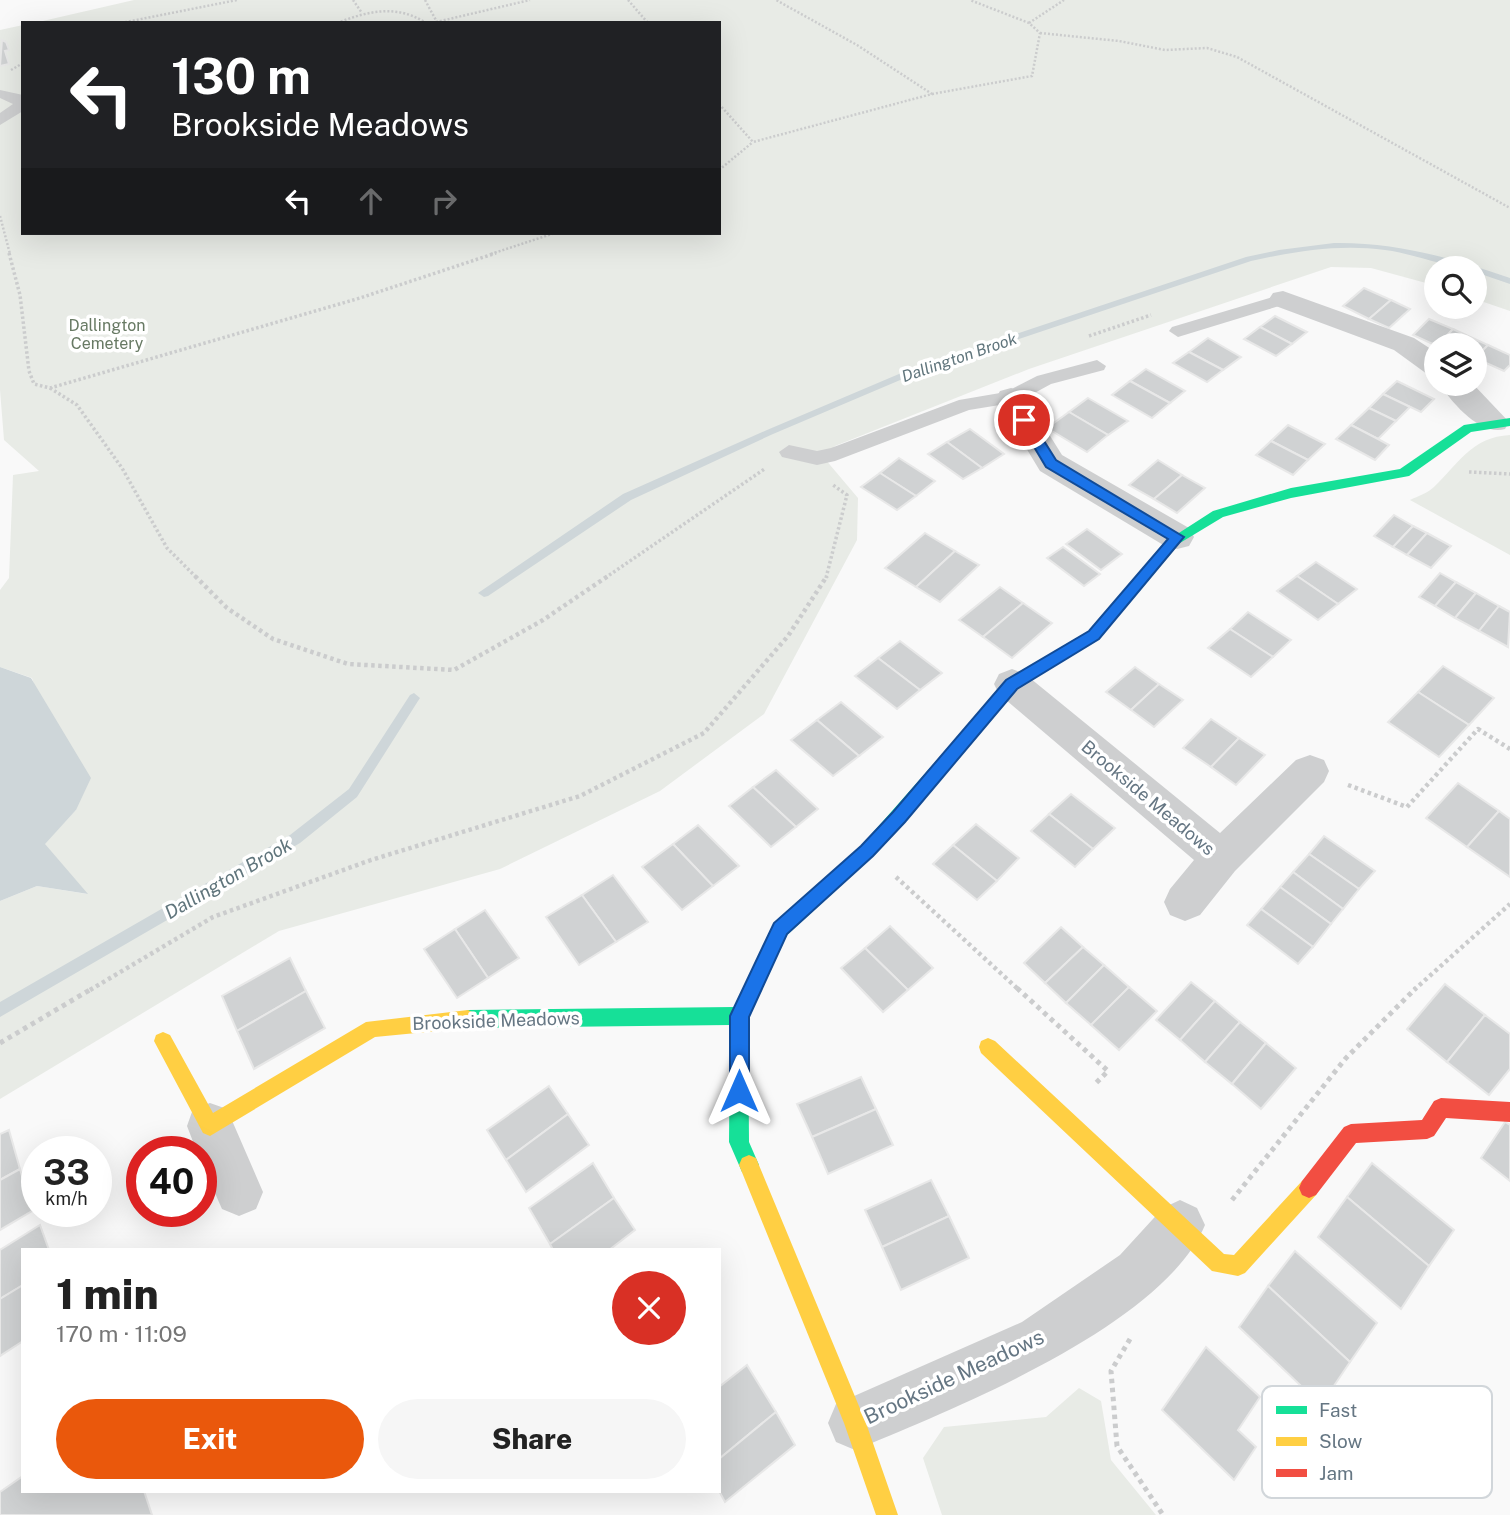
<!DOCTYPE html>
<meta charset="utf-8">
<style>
:root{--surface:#fff;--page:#f6f6f6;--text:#222;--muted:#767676;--accent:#ea580c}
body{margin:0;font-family:"Public Sans",sans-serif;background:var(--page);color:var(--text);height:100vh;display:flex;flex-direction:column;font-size:26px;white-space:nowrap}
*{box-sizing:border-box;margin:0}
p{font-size:23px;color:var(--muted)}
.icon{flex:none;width:38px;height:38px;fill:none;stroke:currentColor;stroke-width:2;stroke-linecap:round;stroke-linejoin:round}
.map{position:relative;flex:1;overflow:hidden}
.side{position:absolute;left:21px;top:1248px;width:700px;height:245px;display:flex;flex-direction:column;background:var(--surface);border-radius:0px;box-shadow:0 7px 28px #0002}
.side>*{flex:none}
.hud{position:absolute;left:21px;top:21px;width:700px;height:214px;border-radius:0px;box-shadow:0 7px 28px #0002;background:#202124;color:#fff;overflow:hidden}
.tools{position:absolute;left:1424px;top:256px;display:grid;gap:14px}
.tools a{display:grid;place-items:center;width:63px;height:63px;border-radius:50%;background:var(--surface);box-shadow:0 7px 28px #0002;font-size:35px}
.speed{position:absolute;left:21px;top:1136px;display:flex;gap:14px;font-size:35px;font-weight:700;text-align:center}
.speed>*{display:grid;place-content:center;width:91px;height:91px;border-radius:50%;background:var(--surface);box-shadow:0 7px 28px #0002;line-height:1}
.speed small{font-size:18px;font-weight:400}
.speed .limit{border:10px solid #d22;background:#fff;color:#111}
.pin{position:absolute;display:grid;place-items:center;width:60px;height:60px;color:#fff;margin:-30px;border:4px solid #fff;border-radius:50%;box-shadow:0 2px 7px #0007}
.me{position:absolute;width:77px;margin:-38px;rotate:0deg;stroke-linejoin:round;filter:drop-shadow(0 0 5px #0008)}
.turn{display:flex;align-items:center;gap:24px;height:147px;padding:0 35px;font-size:32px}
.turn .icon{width:91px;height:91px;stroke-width:2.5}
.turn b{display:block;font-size:49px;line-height:60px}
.lanes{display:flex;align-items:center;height:66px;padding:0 35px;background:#0003;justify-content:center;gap:35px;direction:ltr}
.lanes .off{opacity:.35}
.round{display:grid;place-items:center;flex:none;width:74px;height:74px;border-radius:37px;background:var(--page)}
.headline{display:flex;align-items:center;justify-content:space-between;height:119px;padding:0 35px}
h1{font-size:42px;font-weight:800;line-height:52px}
.primary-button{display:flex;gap:14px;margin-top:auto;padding:14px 35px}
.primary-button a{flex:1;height:80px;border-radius:42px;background:var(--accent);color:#fff;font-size:28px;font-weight:800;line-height:80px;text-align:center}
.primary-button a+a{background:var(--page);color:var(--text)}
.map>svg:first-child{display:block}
.green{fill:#e8ebe6}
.water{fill:#ced6d9}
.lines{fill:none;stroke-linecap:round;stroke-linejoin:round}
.stream{fill:#ced6d9;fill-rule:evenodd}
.building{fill:#d0d2d3;stroke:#e8e8e8;stroke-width:2}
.path-far3{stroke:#cbcccd;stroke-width:2.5;stroke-dasharray:2 2;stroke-linecap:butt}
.path-far2{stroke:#cbcccd;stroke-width:3.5;stroke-dasharray:2.5 2.5;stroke-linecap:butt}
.path-far1{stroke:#cbcccd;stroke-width:4.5;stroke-dasharray:3.5 3.5;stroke-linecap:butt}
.path{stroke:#cbcccd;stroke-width:5;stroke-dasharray:4.5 4.5;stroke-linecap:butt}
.lane{fill:#cecfd0;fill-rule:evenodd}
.street{fill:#cecfd0;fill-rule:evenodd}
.fast{fill:#16e098;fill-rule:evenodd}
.slow{fill:#ffcf43;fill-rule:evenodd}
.jam{fill:#f24e42;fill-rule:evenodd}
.route{fill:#1a73e8;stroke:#114b97;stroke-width:2}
.labels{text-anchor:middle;stroke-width:7;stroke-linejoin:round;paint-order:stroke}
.far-park-label{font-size:16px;fill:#687a64;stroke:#fff}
.far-water-label{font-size:16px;font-style:italic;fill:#60757c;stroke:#fff}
.street-label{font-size:18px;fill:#657683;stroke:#fff}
.water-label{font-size:19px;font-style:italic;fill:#60757c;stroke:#fff}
.near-street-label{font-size:21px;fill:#657683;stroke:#fff}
.key{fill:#fff;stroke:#d1d6da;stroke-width:2}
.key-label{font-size:19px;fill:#657683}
</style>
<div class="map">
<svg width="1510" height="1515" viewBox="0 0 1510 1515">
<rect width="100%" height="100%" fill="#f9f9f9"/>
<g class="green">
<path d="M 134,0 L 1510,0 L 1510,311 L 1475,299 L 1475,268 L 1437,268 L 1437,286 L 1371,268 L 1331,267 L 1029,369 L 835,446 L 825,459 L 858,498 L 857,540 L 764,714 L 660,791 L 500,869 L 279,931 L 0,1099 L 0,901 L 37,886 L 87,894 L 44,844 L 76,810 L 32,678 L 0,667 L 0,590 L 9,578 L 13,475 L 39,471 L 4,440 L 0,390 L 0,30 L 23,25 L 23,233 L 719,233 L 719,23 L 34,23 Z"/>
<path d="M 1510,435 L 1510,555 L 1410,500 C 1418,496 1428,493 1434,487 C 1459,463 1472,437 1510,435 Z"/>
<path d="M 1079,1388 L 1101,1401 L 1111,1460 L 1156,1515 L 942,1515 L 923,1458 L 944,1427 L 1046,1417 Z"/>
</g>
<path class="water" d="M 0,667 L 31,678 L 91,778 L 76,810 L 45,844 L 88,894 L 37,886 L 0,901 Z"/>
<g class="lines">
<g class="stream">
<path d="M 1334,243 C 1396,242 1452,258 1510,278 L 1510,284 L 1475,272 L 1475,268 C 1445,268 1416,254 1385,250 C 1340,244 1296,251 1251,261 L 912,375 L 773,434 L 631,500 L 488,596 L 484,597 L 478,593 L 623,494 L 767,430 L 906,371 L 1246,257 L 1279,250 Z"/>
<path d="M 414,693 L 420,698 L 418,701 L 357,797 L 300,843 L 0,1017 L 0,1002 L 290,835 L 349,789 L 410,695 Z"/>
</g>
</g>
<g class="building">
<path d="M 2,40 L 6,42 L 9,50 L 5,51 L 9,64 L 0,66 Z"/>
<path d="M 1364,288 L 1391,300 L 1369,319 L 1343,306 Z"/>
<path d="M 1391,300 L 1410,309 L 1389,328 L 1369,319 Z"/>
<path d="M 1275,316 L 1307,332 L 1292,344 L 1260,327 Z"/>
<path d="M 1429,319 L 1453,329 L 1437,346 L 1413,335 Z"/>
<path d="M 1260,327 L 1292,344 L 1276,356 L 1244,339 Z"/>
<path d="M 1453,329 L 1488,345 L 1475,358 L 1475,345 L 1441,342 Z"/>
<path d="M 1208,338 L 1241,357 L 1223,370 L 1189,352 Z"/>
<path d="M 1488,345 L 1510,355 L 1510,365 L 1504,371 L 1475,358 Z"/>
<path d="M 1189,352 L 1223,370 L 1207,382 L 1173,363 Z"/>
<path d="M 1146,369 L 1185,391 L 1170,403 L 1130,381 Z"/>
<path d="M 1130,381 L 1170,403 L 1152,418 L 1112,395 Z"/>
<path d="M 1397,381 L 1434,399 L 1421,412 L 1383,394 Z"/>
<path d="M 1383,394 L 1410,407 L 1396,421 L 1369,408 Z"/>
<path d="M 1088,398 L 1128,421 L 1108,435 L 1069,412 Z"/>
<path d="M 1369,408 L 1396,421 L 1378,439 L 1351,425 Z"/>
<path d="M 1069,412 L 1108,435 L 1087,452 L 1047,428 Z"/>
<path d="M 1288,425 L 1325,444 L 1308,460 L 1271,441 Z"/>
<path d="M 1351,425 L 1378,439 L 1389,445 L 1375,460 L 1336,439 Z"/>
<path d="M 970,429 L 1004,454 L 982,468 L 947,442 Z"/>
<path d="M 1271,441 L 1308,460 L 1293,475 L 1256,455 Z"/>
<path d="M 947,442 L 982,468 L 963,479 L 928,454 Z"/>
<path d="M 899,458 L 935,481 L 916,496 L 880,473 Z"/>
<path d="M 1158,460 L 1182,475 L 1154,499 L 1129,485 Z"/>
<path d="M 880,473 L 916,496 L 897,510 L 861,487 Z"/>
<path d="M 1182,475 L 1205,488 L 1177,513 L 1154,499 Z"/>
<path d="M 1394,515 L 1413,526 L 1393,547 L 1374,536 Z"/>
<path d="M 1413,526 L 1427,533 L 1407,555 L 1393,547 Z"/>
<path d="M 1087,529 L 1122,554 L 1101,570 L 1066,544 Z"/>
<path d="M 925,533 L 955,551 L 916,587 L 885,568 Z"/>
<path d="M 1427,533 L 1451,546 L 1431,568 L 1407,555 Z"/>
<path d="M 1063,547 L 1100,574 L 1084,586 L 1047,558 Z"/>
<path d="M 955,551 L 979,565 L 940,602 L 916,587 Z"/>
<path d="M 1316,562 L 1357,589 L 1338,604 L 1297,576 Z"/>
<path d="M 1440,573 L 1456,582 L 1435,606 L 1419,597 Z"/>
<path d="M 1297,576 L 1338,604 L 1318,620 L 1277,591 Z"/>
<path d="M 1456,582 L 1476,593 L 1455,618 L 1435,606 Z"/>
<path d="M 1000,587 L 1023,603 L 983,637 L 959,620 Z"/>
<path d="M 1476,593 L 1499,606 L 1479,631 L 1455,618 Z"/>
<path d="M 1023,603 L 1052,623 L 1012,658 L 983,637 Z"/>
<path d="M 1499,606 L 1510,612 L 1508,647 L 1479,631 Z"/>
<path d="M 1248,612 L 1291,640 L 1273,657 L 1230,629 Z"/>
<path d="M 1230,629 L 1273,657 L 1251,677 L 1208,648 Z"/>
<path d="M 900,641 L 942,673 L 920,690 L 878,658 Z"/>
<path d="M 878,658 L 920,690 L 897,709 L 855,676 Z"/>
<path d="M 1443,666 L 1494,698 L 1469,725 L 1418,692 Z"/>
<path d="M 1135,667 L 1159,684 L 1131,710 L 1106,692 Z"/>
<path d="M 1159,684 L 1183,700 L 1154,727 L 1131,710 Z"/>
<path d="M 1418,692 L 1469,725 L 1439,757 L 1388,722 Z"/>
<path d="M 841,702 L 883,737 L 859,756 L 817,720 Z"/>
<path d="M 1211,719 L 1239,738 L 1211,767 L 1183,748 Z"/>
<path d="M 817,720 L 859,756 L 833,776 L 791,740 Z"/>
<path d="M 1239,738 L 1265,755 L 1236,785 L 1211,767 Z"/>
<path d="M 776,770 L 818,809 L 796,827 L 753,787 Z"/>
<path d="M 1458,783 L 1499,811 L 1467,847 L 1426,818 Z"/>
<path d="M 753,787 L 796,827 L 771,847 L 729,806 Z"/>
<path d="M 1071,794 L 1115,828 L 1093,849 L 1049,814 Z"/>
<path d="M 1499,811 L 1510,819 L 1510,877 L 1467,847 Z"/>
<path d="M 1049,814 L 1093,849 L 1075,867 L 1031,831 Z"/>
<path d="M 976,824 L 1019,858 L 997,881 L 953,845 Z"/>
<path d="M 698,825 L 739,866 L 713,886 L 673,844 Z"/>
<path d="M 1324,836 L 1375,871 L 1359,889 L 1309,854 Z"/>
<path d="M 673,844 L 713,886 L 682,910 L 642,867 Z"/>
<path d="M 953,845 L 997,881 L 977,900 L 933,864 Z"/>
<path d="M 1309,854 L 1359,889 L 1343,909 L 1293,872 Z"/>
<path d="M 1293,872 L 1343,909 L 1331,924 L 1280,887 Z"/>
<path d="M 613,875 L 648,922 L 616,942 L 582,895 Z"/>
<path d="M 1280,887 L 1331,924 L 1313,947 L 1261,909 Z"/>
<path d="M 582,895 L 616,942 L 579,965 L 546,917 Z"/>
<path d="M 1261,909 L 1313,947 L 1298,964 L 1247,925 Z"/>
<path d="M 485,910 L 519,958 L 488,978 L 455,929 Z"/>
<path d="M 890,926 L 933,968 L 908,990 L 865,948 Z"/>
<path d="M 1061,927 L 1083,947 L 1045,983 L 1024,963 Z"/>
<path d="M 455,929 L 488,978 L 457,998 L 424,949 Z"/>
<path d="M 1083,947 L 1104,965 L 1066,1003 L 1045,983 Z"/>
<path d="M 865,948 L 908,990 L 883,1012 L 841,968 Z"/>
<path d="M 290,958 L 306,991 L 237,1031 L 222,996 Z"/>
<path d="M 1104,965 L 1129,987 L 1091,1025 L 1066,1003 Z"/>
<path d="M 1191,982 L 1215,1001 L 1180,1040 L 1156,1020 Z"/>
<path d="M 1445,984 L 1485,1015 L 1447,1062 L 1407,1029 Z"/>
<path d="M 1129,987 L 1157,1011 L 1119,1050 L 1091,1025 Z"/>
<path d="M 306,991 L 325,1028 L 254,1069 L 237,1031 Z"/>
<path d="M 1215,1001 L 1240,1022 L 1205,1062 L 1180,1040 Z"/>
<path d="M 1485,1015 L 1510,1034 L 1510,1069 L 1489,1095 L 1447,1062 Z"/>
<path d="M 1240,1022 L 1266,1043 L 1232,1084 L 1205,1062 Z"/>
<path d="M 1266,1043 L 1296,1068 L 1261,1109 L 1232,1084 Z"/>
<path d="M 861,1077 L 876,1109 L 812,1137 L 797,1104 Z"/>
<path d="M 549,1086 L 568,1114 L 506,1160 L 487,1130 Z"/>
<path d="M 876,1109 L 893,1145 L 828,1174 L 812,1137 Z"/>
<path d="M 568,1114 L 589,1145 L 526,1192 L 506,1160 Z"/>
<path d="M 1505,1122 L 1510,1125 L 1510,1181 L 1481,1158 Z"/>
<path d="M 9,1130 L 20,1169 L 0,1180 L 0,1134 Z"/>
<path d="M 593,1163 L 614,1198 L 550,1244 L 529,1208 Z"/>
<path d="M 1372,1163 L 1454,1230 L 1429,1266 L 1347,1197 Z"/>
<path d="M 20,1169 L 32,1211 L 0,1230 L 0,1180 Z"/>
<path d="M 931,1180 L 949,1216 L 882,1247 L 865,1210 Z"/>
<path d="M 1347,1197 L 1429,1266 L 1401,1309 L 1318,1237 Z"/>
<path d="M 614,1198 L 635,1230 L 609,1250 L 553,1250 L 550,1244 Z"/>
<path d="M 949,1216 L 969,1258 L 901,1290 L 882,1247 Z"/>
<path d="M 40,1225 L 49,1250 L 23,1250 L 23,1285 L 0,1299 L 0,1250 Z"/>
<path d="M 1295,1251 L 1377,1323 L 1350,1362 L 1268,1286 Z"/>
<path d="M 23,1285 L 23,1341 L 0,1356 L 0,1299 Z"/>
<path d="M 1268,1286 L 1350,1362 L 1321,1405 L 1239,1327 Z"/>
<path d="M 1206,1347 L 1260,1397 L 1238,1430 L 1256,1447 L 1234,1480 L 1162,1410 Z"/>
<path d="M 747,1365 L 776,1412 L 719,1459 L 719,1387 Z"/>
<path d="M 776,1412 L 795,1445 L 725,1502 L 719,1491 L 719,1459 Z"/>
<path d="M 23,1476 L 23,1491 L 144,1491 L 152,1515 L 0,1515 L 0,1492 Z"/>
</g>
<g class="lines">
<g class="path-far3">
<path d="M 353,0 L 362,13"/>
<path d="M 425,0 L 437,22"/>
<path d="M 628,0 L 648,23"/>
<path d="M 121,23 L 237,0"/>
<path d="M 337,23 C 368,11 397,4 426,23"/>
<path d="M 432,23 L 530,0"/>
<path d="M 1029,23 L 1064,0"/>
<path d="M 1040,33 L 1119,41 L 1165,50 L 1207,48 L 1237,57 L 1510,208"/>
<path d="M 11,70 L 23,63"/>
<path d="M 932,94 L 1032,76 L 1040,33 L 1029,23 L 970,0"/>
<path d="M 719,104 L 753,142 L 932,94 L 857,45 L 776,0"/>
<path d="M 719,170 L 753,142"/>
<path d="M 0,216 L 10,254"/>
<path d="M 491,254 L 555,233"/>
</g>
<g class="path-far2">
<path d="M 9,253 L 20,295 L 29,371 L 34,384 L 50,388 L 360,298 L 496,253"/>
<path d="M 1089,336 L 1151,315"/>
<path d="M 50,388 L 77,405 L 122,468 L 167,548 L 197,578"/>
<path d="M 1469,472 L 1510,474"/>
<path d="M 605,578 L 766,468"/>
<path d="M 826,578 L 847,495 L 833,485"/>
</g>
<g class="path-far1">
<path d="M 195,576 L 227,608 L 273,639 L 348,664 L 454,670 L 543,620 L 608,576"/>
<path d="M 1348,785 L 1407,807 L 1478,729 L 1510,749"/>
<path d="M 896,877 L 1019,990"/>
<path d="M 90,990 L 213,917 L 371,860 L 580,796 L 704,733 L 788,636 L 827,576"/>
<path d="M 1414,990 L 1510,904"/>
</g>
<g class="path">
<path d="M 1017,988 L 1108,1071 L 1094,1085"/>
<path d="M 0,1043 L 93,988"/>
<path d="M 1232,1200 L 1346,1058 L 1416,988"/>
<path d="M 1130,1339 L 1111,1371 L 1117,1446 L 1163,1515"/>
</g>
<g class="lane">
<path d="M 0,90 L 23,95 L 23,111 L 0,125 L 0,113 L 13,104 L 0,98 Z"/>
<path d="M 1283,294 L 1292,299 L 1289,303 L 1178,337 L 1169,331 L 1172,327 Z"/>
<path d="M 1097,360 L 1106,366 L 1104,370 L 1051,384 L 1018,402 L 969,410 L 835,461 L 817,465 L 782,457 L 779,452 L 789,445 L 817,451 L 831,448 L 959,400 L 1006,392 L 1037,376 Z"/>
</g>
<g class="street">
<path d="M 1283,291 L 1414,338 L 1437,353 L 1437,376 L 1427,374 L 1394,350 L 1273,305 L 1269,299 L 1273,293 Z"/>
<path d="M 1439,383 L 1472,383 L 1509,422 L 1505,429 C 1480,436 1452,403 1439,383 Z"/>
<path d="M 1011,388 L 1022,391 L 1062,455 L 1189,528 L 1194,537 L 1189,546 L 1177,549 L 1165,546 L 1040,471 L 996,398 L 1000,391 Z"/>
<path d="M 1012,669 L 1025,674 L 1220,833 L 1296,760 L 1310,755 L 1324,760 L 1329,771 L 1324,782 L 1235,871 L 1200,915 L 1185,921 L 1170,915 L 1164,902 L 1170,889 L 1194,860 L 999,694 L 994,684 L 999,674 Z"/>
<path d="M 210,1103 L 227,1109 L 263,1192 L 256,1209 L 239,1216 L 222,1209 L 201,1161 L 201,1152 L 197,1152 L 187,1126 L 193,1109 Z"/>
<path d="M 1180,1200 L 1197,1208 L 1205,1225 C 1163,1326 953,1409 855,1450 L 836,1442 L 828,1423 L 836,1404 L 1022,1322 L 1120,1255 L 1163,1208 Z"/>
</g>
<g class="fast">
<path d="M 1510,418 L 1510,426 L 1471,432 L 1409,476 L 1291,498 L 1223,517 L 1180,543 L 1170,543 L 1168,540 L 1213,511 L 1291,488 L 1400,469 L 1464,425 Z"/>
<path d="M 936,766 L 942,768 L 944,773 L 942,778 L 873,856 L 787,935 L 748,1017 L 749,1142 L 759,1165 L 756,1172 L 749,1175 L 742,1172 L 729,1142 L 730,1025 L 468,1028 L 462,1025 L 459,1019 L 462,1013 L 468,1010 L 734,1007 L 775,923 L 861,846 L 930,768 Z"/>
</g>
<g class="slow">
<path d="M 1175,535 L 1180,537 L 1182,540 L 1180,543 L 1099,639 L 1017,688 L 942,778 L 930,778 L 928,773 L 930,768 L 1007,680 L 1089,631 L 1170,537 Z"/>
<path d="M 468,1010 L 474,1013 L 477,1019 L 474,1025 L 468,1028 L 375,1037 L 210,1136 L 203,1133 L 154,1041 L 156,1035 L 163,1032 L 170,1035 L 213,1113 L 366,1022 Z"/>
<path d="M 988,1038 L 995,1041 L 1224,1254 L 1234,1255 L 1302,1181 L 1309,1178 L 1316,1181 L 1319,1188 L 1316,1195 L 1245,1273 L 1238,1276 L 1212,1271 L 981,1053 L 979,1047 L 981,1041 Z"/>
<path d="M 749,1155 L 756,1158 L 866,1423 L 898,1515 L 876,1515 L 844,1423 L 739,1165 L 742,1158 Z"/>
</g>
<path class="jam" d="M 1441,1098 L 1510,1102 L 1510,1122 L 1446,1118 L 1434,1136 L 1427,1139 L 1356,1143 L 1316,1195 L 1309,1198 L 1302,1195 L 1299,1188 L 1302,1181 L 1344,1127 L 1351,1124 L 1422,1120 L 1434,1101 Z"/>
</g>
<path class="route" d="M 1024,416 L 1029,417 L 1056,460 L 1184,537 L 1099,639 L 1017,689 L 905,822 L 873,856 L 787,934 L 749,1017 L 749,1091 L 746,1098 L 739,1101 L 732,1098 L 730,1091 L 730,1016 L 774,923 L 861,846 L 893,812 L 1006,680 L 1089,631 L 1168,539 L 1046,467 L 1018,420 Z"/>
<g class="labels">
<g class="far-park-label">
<text x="107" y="331">Dallington<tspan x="107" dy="18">Cemetery</tspan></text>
</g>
<g class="far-water-label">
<text transform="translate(959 357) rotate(-19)" y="6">Dallington Brook</text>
</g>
<g class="street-label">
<text transform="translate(1148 798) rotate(40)" y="6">Brookside Meadows</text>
<text transform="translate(496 1021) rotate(-2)" y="6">Brookside Meadows</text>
</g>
<g class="water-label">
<text transform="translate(228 878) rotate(-30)" y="7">Dallington Brook</text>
</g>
<g class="near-street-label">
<text transform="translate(954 1377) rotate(-25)" y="7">Brookside Meadows</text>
</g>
</g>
<rect x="1262" y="1386" width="230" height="112" rx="10" class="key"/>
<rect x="1276" y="1406" width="31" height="8" fill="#16e098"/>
<rect x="1276" y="1437" width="31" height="9" fill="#ffcf43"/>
<rect x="1276" y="1469" width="31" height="8" fill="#f24e42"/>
<g class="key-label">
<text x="1319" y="1417">Fast</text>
<text x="1319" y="1448">Slow</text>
<text x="1319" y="1480">Jam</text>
</g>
</svg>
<div class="tools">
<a><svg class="icon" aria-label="search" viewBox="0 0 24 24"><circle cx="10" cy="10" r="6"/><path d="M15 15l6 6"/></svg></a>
<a><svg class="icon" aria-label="layers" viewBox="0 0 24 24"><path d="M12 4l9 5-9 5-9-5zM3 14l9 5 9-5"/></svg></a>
</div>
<div class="speed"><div>33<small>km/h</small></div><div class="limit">40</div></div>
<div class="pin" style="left:1024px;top:420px;background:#d93025"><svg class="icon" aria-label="arrive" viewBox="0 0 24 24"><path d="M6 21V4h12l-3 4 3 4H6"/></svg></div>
<svg class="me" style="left:739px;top:1091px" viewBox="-20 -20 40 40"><path d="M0-17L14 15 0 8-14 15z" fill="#1a73e8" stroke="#fff" stroke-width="4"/></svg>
<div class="hud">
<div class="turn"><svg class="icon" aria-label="left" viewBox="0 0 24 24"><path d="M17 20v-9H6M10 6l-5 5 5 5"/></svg><div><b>130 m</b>Brookside Meadows</div></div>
<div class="lanes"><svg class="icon" aria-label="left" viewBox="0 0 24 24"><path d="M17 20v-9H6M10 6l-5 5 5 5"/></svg><svg class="icon off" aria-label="ahead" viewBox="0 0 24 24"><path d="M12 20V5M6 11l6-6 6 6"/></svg><svg class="icon off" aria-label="right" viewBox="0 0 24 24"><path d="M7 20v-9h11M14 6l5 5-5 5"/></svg></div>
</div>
<section class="side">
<div class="headline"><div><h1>1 min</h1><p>170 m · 11:09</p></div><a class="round" style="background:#d93025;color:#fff"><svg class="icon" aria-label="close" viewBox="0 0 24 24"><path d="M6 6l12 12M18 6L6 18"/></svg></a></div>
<div class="primary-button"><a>Exit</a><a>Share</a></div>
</section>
</div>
